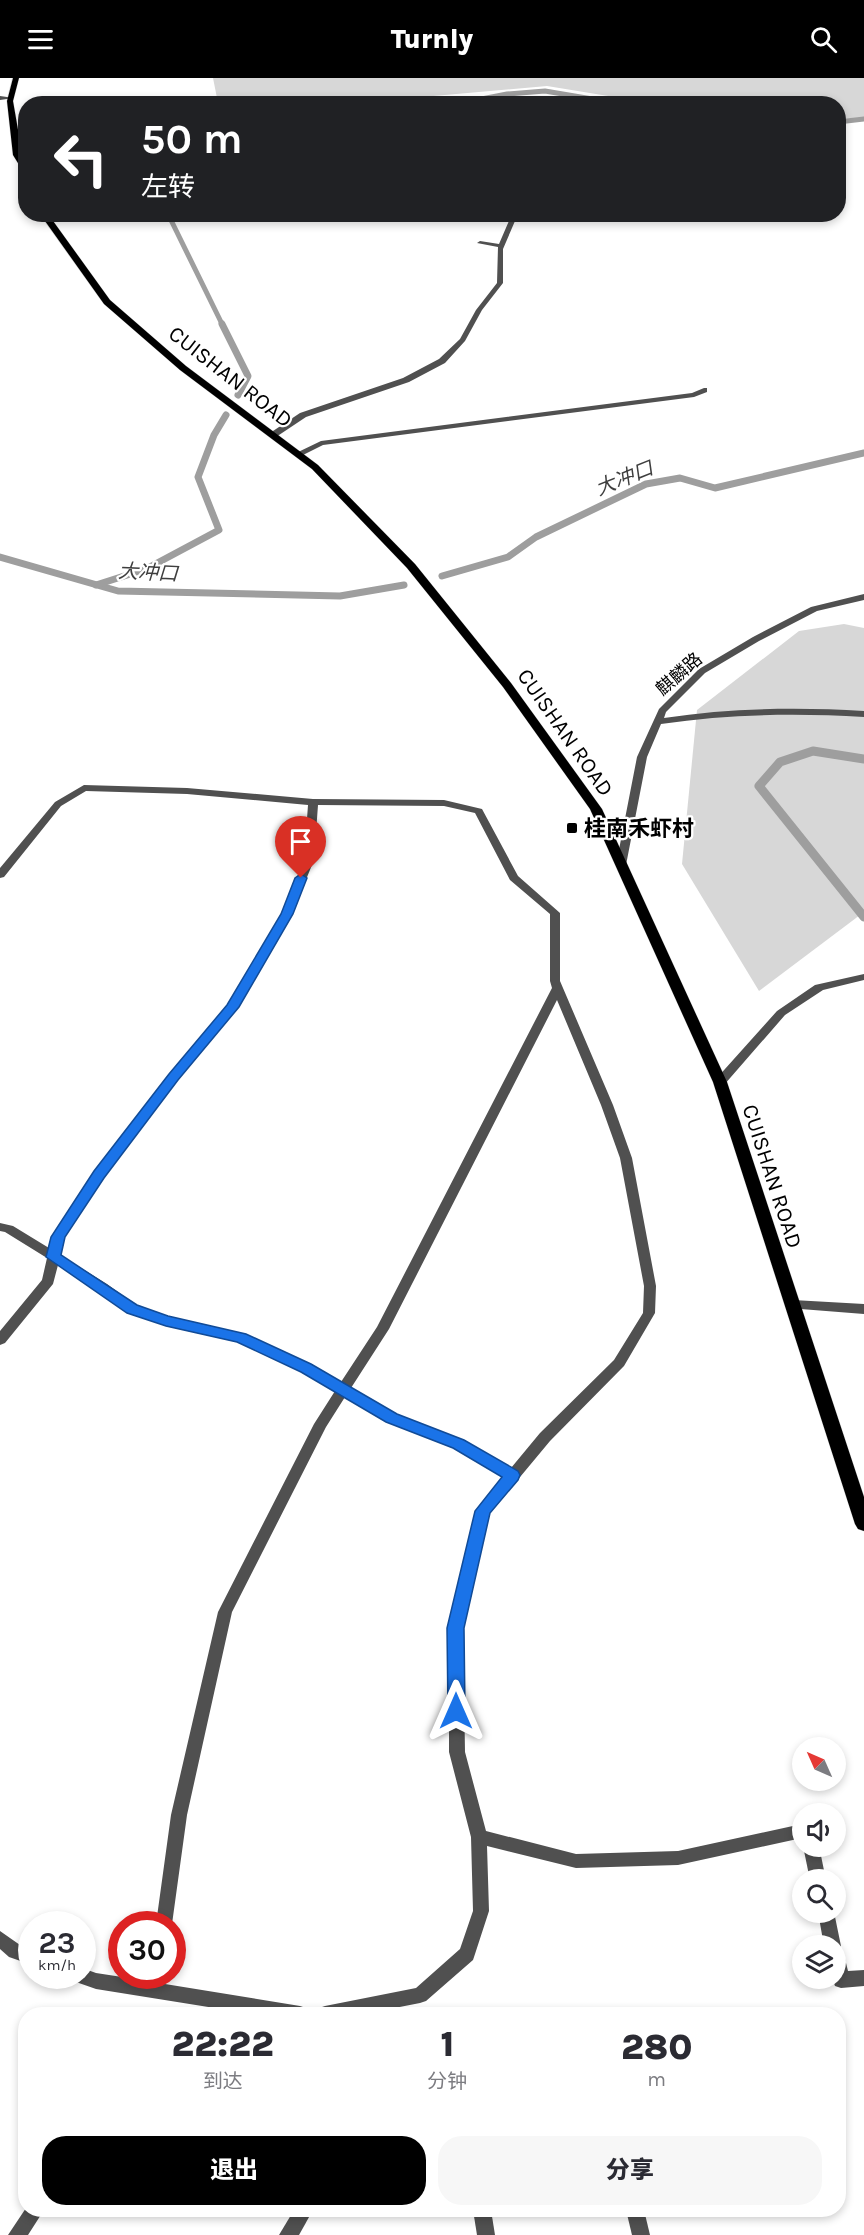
<!DOCTYPE html>
<html lang="zh">
<meta charset="utf-8">
<style>
:root{--surface:#fff;--page:#f7f7f7;--text:#2b2b33;--muted:#7c7c81;--accent:#000}
body{margin:0;font-family:Karla,"Noto Sans SC",sans-serif;background:var(--page);color:var(--text);height:100vh;display:flex;flex-direction:column;font-size:22px;white-space:nowrap}
*{box-sizing:border-box;margin:0}
p{font-size:20px;color:var(--muted)}
.icon{flex:none;width:33px;height:33px;fill:none;stroke:currentColor;stroke-width:2;stroke-linecap:round;stroke-linejoin:round}
.map{position:relative;flex:1;overflow:hidden}
.sheet{position:absolute;left:18px;top:1929px;width:828px;height:210px;display:flex;flex-direction:column;background:var(--surface);border-radius:24px;box-shadow:0 3px 9px #0003}
.sheet>*{flex:none}
.guide{position:absolute;left:18px;top:18px;width:828px;height:126px;border-radius:24px;box-shadow:0 3px 9px #0003;background:#202124;color:#fff;overflow:hidden}
.needle{width:39px;rotate:315deg}
.controls{position:absolute;left:792px;top:1659px;display:grid;gap:12px}
.controls a{display:grid;place-items:center;width:54px;height:54px;border-radius:50%;background:var(--surface);box-shadow:0 3px 9px #0003;font-size:30px}
.speed{position:absolute;left:18px;top:1833px;display:flex;gap:12px;font-size:30px;font-weight:700;text-align:center}
.speed>*{display:grid;place-content:center;width:78px;height:78px;border-radius:50%;background:var(--surface);box-shadow:0 3px 9px #0003;line-height:1}
.speed small{font-size:15px;font-weight:400}
.speed .limit{border:9px solid #d22;background:#fff;color:#111}
.pin{position:absolute;display:grid;place-items:center;width:51px;height:51px;color:#fff;margin:-62px -26px;border-radius:50% 50% 50% 0;rotate:-45deg;box-shadow:0 0 6px #0007}
.pin .icon{rotate:45deg}
.me{position:absolute;width:66px;margin:-33px;rotate:0deg;stroke-linejoin:round;filter:drop-shadow(0 0 4px #0008)}
.turn{display:flex;align-items:center;gap:21px;height:126px;padding:0 24px;font-size:27px}
.turn .icon{width:78px;height:78px;stroke-width:2.5}
.turn b{display:block;font-size:42px;line-height:51px}
.eta{display:flex;justify-content:space-evenly;align-items:center;height:102px;text-align:center}
.eta b{font-size:36px;font-weight:800;line-height:42px}
.cta{display:flex;gap:12px;margin-top:auto;padding:12px 24px}
.cta a{flex:1;height:69px;border-radius:24px;background:var(--accent);color:#fff;font-size:24px;font-weight:800;line-height:69px;text-align:center}
.cta a+a{background:var(--page);color:var(--text)}
header{display:flex;justify-content:space-between;align-items:center;height:78px;padding:0 24px;background:var(--accent);color:#fff;font-size:27px;font-weight:800}
.map>svg:first-child{display:block}
.green{fill:#d7d7d7}
.lines{fill:none;stroke-linecap:round;stroke-linejoin:round}
.stream-far2{stroke:#9e9e9e;stroke-width:5}
.stream-far1{stroke:#9e9e9e;stroke-width:7}
.stream{stroke:#9e9e9e;stroke-width:9}
.primary-casing{stroke:#dbdbdb;stroke-width:1}
.street{fill:#505050;fill-rule:evenodd}
.primary{fill:#000;fill-rule:evenodd}
.route{fill:#1a73e8;stroke:#114b97;stroke-width:1.5}
.poi-dot{fill:#000;stroke:#fff;stroke-width:2}
.labels{text-anchor:middle;stroke-width:4.5;stroke-linejoin:round;paint-order:stroke}
.far-street-label{font-size:18px;fill:#000;stroke:#fff}
.far-water-label{font-size:20px;font-style:italic;fill:#3f3f3f;stroke:#fff}
.street-label{font-size:22px;fill:#000;stroke:#fff}
.poi-label{font-size:22px;font-weight:bold;fill:#000;stroke:#fff;text-anchor:start}
</style>
<header><svg class="icon" aria-label="menu" viewBox="0 0 24 24"><path d="M4 6h16M4 12h16M4 18h16"/></svg>Turnly<svg class="icon" aria-label="search" viewBox="0 0 24 24"><circle cx="10" cy="10" r="6"/><path d="M15 15l6 6"/></svg></header>
<div class="map">
<svg width="864" height="2157" viewBox="0 0 864 2157">
<rect width="100%" height="100%" fill="#fff"/>
<g class="green">
<path d="M 213,0 L 864,0 L 864,40 L 839,41 L 838,26 L 651,25 L 547,8 L 354,25 L 218,25 Z"/>
<path d="M 844,546 L 864,550 L 864,834 L 759,913 L 682,786 L 697,632 L 799,553 Z"/>
</g>
<g class="lines">
<g class="stream-far2">
<path d="M 456,26 L 507,16 L 545,13 L 622,26"/>
<path d="M 838,44 L 864,41"/>
<path d="M 168,136 L 223,248"/>
</g>
<g class="stream-far1">
<path d="M 222,246 L 248,298 L 238,317"/>
<path d="M 0,479 L 118,513 L 340,518 L 404,507"/>
<path d="M 442,498 L 508,479 L 536,459 L 646,406 L 680,400 L 715,410 L 864,375"/>
<path d="M 96,507 L 146,491 L 219,452 L 198,399 L 214,357 L 226,337"/>
</g>
<path class="stream" d="M 864,681 L 813,673 L 780,684 L 759,708 L 864,839"/>
<g class="primary-casing">
<g id="primary">
<path d="M 13,0 L 19,0 L 13,23 L 26,98 L 13,77 L 7,23 Z"/>
<path d="M 40,136 L 48,136 L 110,222 L 186,288 L 318,387 L 415,486 L 511,605 L 602,731 L 727,1004 L 864,1419 L 864,1453 L 858,1451 L 855,1446 L 713,1004 L 590,731 L 503,609 L 407,490 L 312,391 L 180,292 L 104,226 Z"/>
</g>
</g>
<g class="street">
<path d="M 0,18 L 14,20 L 0,22 Z"/>
<path d="M 512,136 L 518,136 L 503,171 L 503,205 L 482,232 L 465,263 L 445,285 L 409,304 L 306,339 L 276,359 L 270,359 L 270,355 L 300,335 L 403,300 L 439,281 L 460,261 L 476,232 L 497,205 L 498,169 L 477,165 L 480,163 L 499,166 Z"/>
<path d="M 704,310 L 707,310 L 707,314 L 694,319 L 323,367 L 301,378 L 294,376 L 321,363 L 692,315 Z"/>
<path d="M 864,516 L 864,522 L 817,533 L 759,563 L 705,595 L 666,634 L 664,640 C 730,630 797,629 864,633 L 864,639 C 796,635 728,636 661,646 L 647,679 L 626,787 L 625,789 L 617,789 L 616,787 L 637,679 L 659,631 L 699,591 L 753,559 L 811,529 Z"/>
<path d="M 84,707 L 187,710 L 313,721 L 444,722 L 482,731 L 518,798 L 560,835 L 560,903 L 613,1027 L 632,1080 L 656,1208 L 655,1235 L 624,1288 L 550,1363 L 490,1435 L 463,1550 L 465,1674 L 486,1753 L 576,1776 L 678,1773 L 802,1746 L 802,1760 L 678,1787 L 576,1790 L 487,1768 L 489,1833 L 475,1876 L 473,1882 L 426,1923 L 420,1925 L 364,1936 L 317,1936 L 319,1930 L 325,1928 L 416,1910 L 460,1871 L 473,1833 L 471,1759 L 449,1674 L 449,1550 L 476,1433 L 503,1399 L 453,1370 L 386,1344 L 345,1319 L 326,1349 L 232,1534 L 187,1737 L 172,1846 L 156,1846 L 171,1737 L 218,1534 L 314,1346 L 335,1313 L 301,1293 L 237,1264 L 166,1248 L 127,1234 L 97,1212 L 58,1187 L 53,1206 L 5,1265 L 0,1267 L 0,1253 L 42,1202 L 47,1180 L 5,1154 L 0,1153 L 0,1145 L 13,1148 L 49,1170 L 54,1156 L 95,1094 L 169,996 L 228,927 L 282,836 L 304,782 L 308,727 L 187,716 L 86,713 L 61,728 L 4,799 L 0,800 L 0,790 L 55,724 ZM 318,727 L 444,728 L 475,735 L 510,802 L 550,836 L 550,903 L 552,910 L 377,1249 L 341,1304 L 311,1287 L 245,1257 L 168,1239 L 137,1228 L 107,1206 L 60,1177 L 64,1159 L 103,1100 L 177,1002 L 237,931 L 292,836 L 314,782 ZM 557,922 L 601,1027 L 620,1080 L 644,1208 L 643,1235 L 614,1282 L 540,1355 L 511,1390 L 463,1362 L 396,1336 L 351,1310 L 389,1251 Z"/>
<path d="M 864,896 L 864,902 L 823,912 L 785,937 L 724,1007 L 716,1007 L 714,1004 L 716,1001 L 777,933 L 815,907 Z"/>
<path d="M 793,1222 L 864,1226 L 864,1236 L 788,1230 L 787,1227 L 788,1224 Z"/>
<path d="M 803,1768 L 819,1768 L 826,1802 L 810,1802 Z"/>
<path d="M 818,1834 L 834,1834 L 841,1868 L 840,1871 L 844,1877 L 848,1893 L 864,1892 L 864,1908 L 841,1910 L 835,1908 L 832,1900 L 836,1900 L 836,1868 L 824,1868 Z"/>
<path d="M 0,1853 L 20,1867 L 32,1871 L 32,1887 L 9,1879 L 0,1871 Z"/>
<path d="M 82,1890 L 96,1895 L 148,1903 L 149,1898 L 165,1898 L 165,1906 L 300,1928 L 306,1930 L 309,1936 L 252,1936 L 96,1911 L 76,1904 L 74,1898 L 82,1898 Z"/>
<path d="M 26,2130 L 26,2132 L 44,2132 L 28,2157 L 8,2157 Z"/>
<path d="M 294,2132 L 313,2132 L 299,2157 L 279,2157 Z"/>
<path d="M 473,2132 L 491,2132 L 495,2157 L 477,2157 Z"/>
<path d="M 626,2132 L 644,2132 L 650,2157 L 632,2157 Z"/>
</g>
<use href="#primary" class="primary"/>
</g>
<path class="route" d="M 301,796 L 307,800 L 293,836 L 239,929 L 178,1002 L 104,1100 L 65,1159 L 61,1177 L 137,1227 L 168,1238 L 246,1256 L 311,1286 L 397,1336 L 464,1362 L 518,1393 L 520,1397 L 518,1402 L 490,1435 L 464,1550 L 465,1633 L 463,1638 L 456,1641 L 450,1638 L 448,1633 L 447,1550 L 475,1433 L 502,1399 L 453,1370 L 386,1344 L 301,1294 L 237,1264 L 166,1248 L 127,1235 L 46,1179 L 51,1159 L 94,1093 L 169,996 L 227,927 L 281,836 L 295,800 Z"/>
<rect class="poi-dot" x="566" y="744" width="12" height="12" rx="3"/>
<g class="labels">
<g class="far-street-label">
<text transform="translate(679 596) rotate(-41)" y="6">麒麟路</text>
</g>
<g class="far-water-label">
<text transform="translate(624 400) rotate(-22)" y="7">大冲口</text>
<text transform="translate(148 494) rotate(3)" y="7">大冲口</text>
</g>
<g class="street-label">
<text transform="translate(231 298) rotate(38)" y="8">CUISHAN ROAD</text>
<text transform="translate(566 654) rotate(55)" y="8">CUISHAN ROAD</text>
<text transform="translate(773 1098) rotate(72)" y="8">CUISHAN ROAD</text>
</g>
<g class="poi-label">
<text x="584" y="758">桂南禾虾村</text>
</g>
</g>
</svg>
<div class="controls">
<a><svg class="needle" viewBox="-14 -14 28 28"><path d="M0-13l5 13h-10z" fill="#e53935"/><path d="M0 13l5-13h-10z" fill="#7c7c81"/></svg></a>
<a><svg class="icon" aria-label="sound" viewBox="0 0 24 24"><path d="M4 9h4l5-4v14l-5-4H4zM17 9q2 3 0 6"/></svg></a>
<a><svg class="icon" aria-label="search" viewBox="0 0 24 24"><circle cx="10" cy="10" r="6"/><path d="M15 15l6 6"/></svg></a>
<a><svg class="icon" aria-label="layers" viewBox="0 0 24 24"><path d="M12 4l9 5-9 5-9-5zM3 14l9 5 9-5"/></svg></a>
</div>
<div class="speed"><div>23<small>km/h</small></div><div class="limit">30</div></div>
<div class="pin" style="left:301px;top:800px;background:#d93025"><svg class="icon" aria-label="arrive" viewBox="0 0 24 24"><path d="M6 21V4h12l-3 4 3 4H6"/></svg></div>
<svg class="me" style="left:456px;top:1633px" viewBox="-20 -20 40 40"><path d="M0-17L14 15 0 8-14 15z" fill="#1a73e8" stroke="#fff" stroke-width="4"/></svg>
<div class="guide">
<div class="turn"><svg class="icon" aria-label="left" viewBox="0 0 24 24"><path d="M17 20v-9H6M10 6l-5 5 5 5"/></svg><div><b>50 m</b>左转</div></div>
</div>
<section class="sheet">
<div class="eta">
<div><b>22:22</b><p>到达</p></div>
<div><b>1</b><p>分钟</p></div>
<div><b>280</b><p>m</p></div>
</div>
<div class="cta"><a>退出</a><a>分享</a></div>
</section>
</div>
